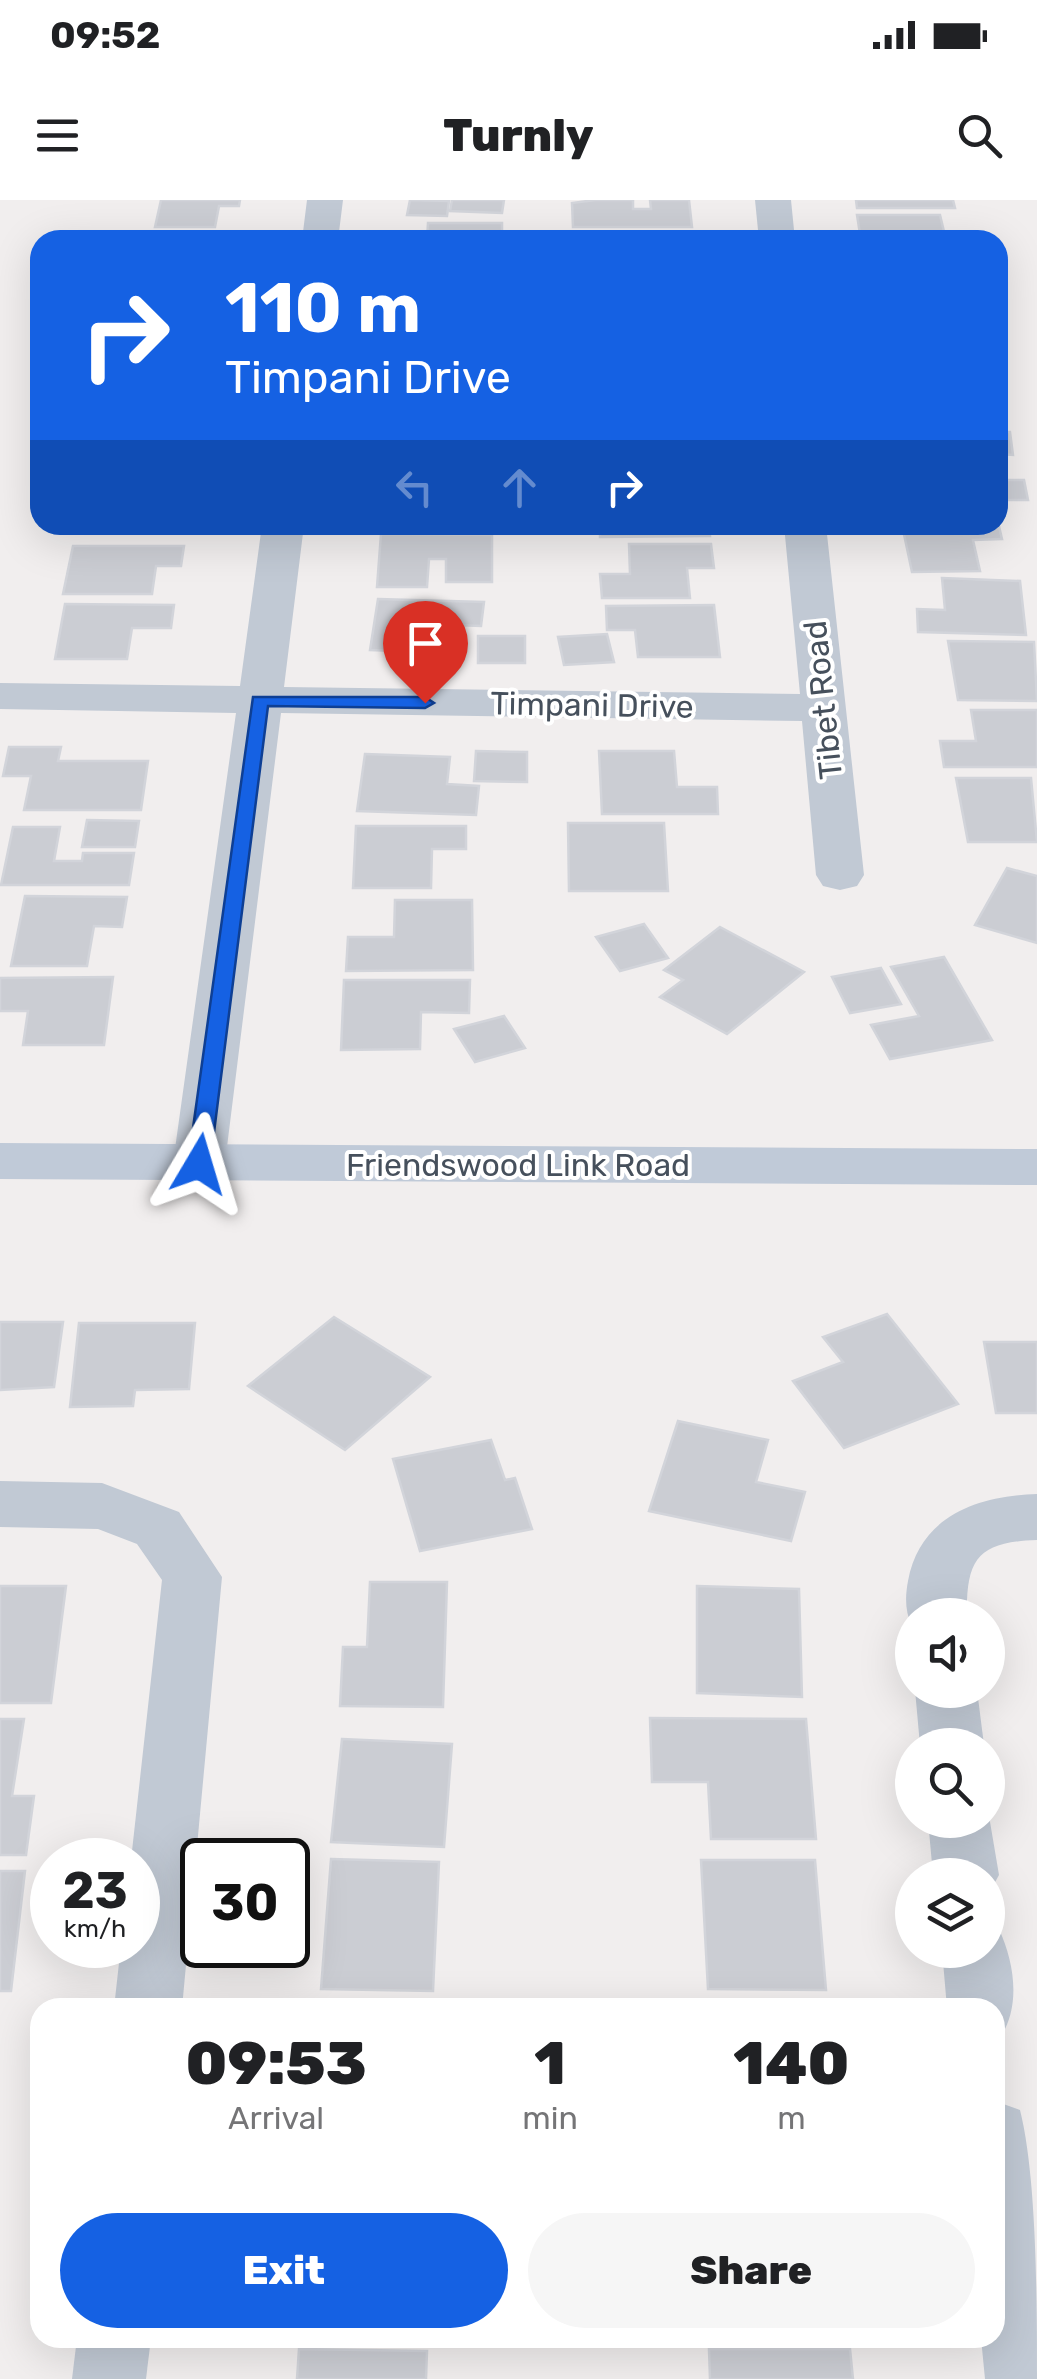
<!DOCTYPE html>
<style>
:root{--surface:#fff;--page:#f6f6f6;--text:#202124;--muted:#757577;--accent:#1561e3}
body{margin:0;font-family:Rubik,sans-serif;background:var(--page);color:var(--text);height:100vh;display:flex;flex-direction:column;font-size:38px;white-space:nowrap}
*{box-sizing:border-box;margin:0}
p{font-size:32px;color:var(--muted)}
.icon{flex:none;width:55px;height:55px;fill:none;stroke:currentColor;stroke-width:2;stroke-linecap:round;stroke-linejoin:round}
.map{position:relative;flex:1;overflow:hidden}
.sheet{position:absolute;left:30px;top:1798px;width:975px;height:350px;display:flex;flex-direction:column;background:var(--surface);border-radius:30px;box-shadow:0 10px 40px #0002}
.sheet>*{flex:none}
.banner{position:absolute;left:30px;top:30px;width:978px;height:305px;border-radius:30px;box-shadow:0 10px 40px #0002;background:#1561e3;color:#fff;overflow:hidden}
.buttons{position:absolute;left:895px;top:1398px;display:grid;gap:20px}
.buttons a{display:grid;place-items:center;width:110px;height:110px;border-radius:50%;background:var(--surface);box-shadow:0 10px 40px #0002;font-size:50px}
.speed{position:absolute;left:30px;top:1638px;display:flex;gap:20px;font-size:50px;font-weight:700;text-align:center}
.speed>*{display:grid;place-content:center;width:130px;height:130px;border-radius:50%;background:var(--surface);box-shadow:0 10px 40px #0002;line-height:1}
.speed small{font-size:25px;font-weight:400}
.speed .limit{border:5px solid #111;border-radius:15px;background:#fff;color:#111}
.pin{position:absolute;display:grid;place-items:center;width:85px;height:85px;color:#fff;margin:-102px -42px;border-radius:50% 50% 50% 0;rotate:-45deg;box-shadow:0 0 10px #0007}
.pin .icon{rotate:45deg}
.me{position:absolute;width:110px;margin:-55px;rotate:7deg;stroke-linejoin:round;filter:drop-shadow(0 0 8px #0008)}
.turn{display:flex;align-items:center;gap:35px;height:210px;padding:0 30px;font-size:45px}
.turn .icon{width:130px;height:130px;stroke-width:2.5}
.turn b{display:block;font-size:70px;line-height:85px}
.lanes{display:flex;align-items:center;height:95px;padding:0 30px;background:#0003;justify-content:center;gap:50px;direction:ltr}
.lanes .off{opacity:.35}
.eta{display:flex;justify-content:space-evenly;align-items:center;height:170px;text-align:center}
.eta b{font-size:60px;font-weight:800;line-height:70px}
.cta{display:flex;gap:20px;margin-top:auto;padding:20px 30px}
.cta a{flex:1;height:115px;border-radius:60px;background:var(--accent);color:#fff;font-size:40px;font-weight:800;line-height:115px;text-align:center}
.cta a+a{background:var(--page);color:var(--text)}
.status{display:flex;justify-content:space-between;align-items:center;height:70px;padding:0 50px;background:var(--surface);direction:ltr}
.status svg{height:28px;fill:currentColor}
header{display:flex;justify-content:space-between;align-items:center;height:130px;padding:0 30px;background:var(--surface);font-size:45px;font-weight:800}
.map>svg:first-child{display:block}
.building{fill:#cbcdd3;stroke:#d2d4da;stroke-width:2.5}
.lines{fill:none;stroke-linecap:round;stroke-linejoin:round}
.street{fill:#c1c9d4;fill-rule:evenodd}
.secondary{fill:#c0cad8;fill-rule:evenodd}
.route{fill:#1561e3;stroke:#0e3f94;stroke-width:2.5}
.labels{text-anchor:middle;stroke-width:8;stroke-linejoin:round;paint-order:stroke}
.street-label{font-size:32px;fill:#46505c;stroke:#fff}
</style>
<div class="status"><b>09:52</b><svg viewBox="0 0 49 12"><path d="M0 12V9h3v3zM5 12V6h3v6zM10 12V3h3v9zM15 12V0h3v12zM26 1h20v11H26zM47 4h2v5h-2z"/></svg></div>
<header><svg class="icon" aria-label="menu" viewBox="0 0 24 24"><path d="M4 6h16M4 12h16M4 18h16"/></svg>Turnly<svg class="icon" aria-label="search" viewBox="0 0 24 24"><circle cx="10" cy="10" r="6"/><path d="M15 15l6 6"/></svg></header>
<div class="map">
<svg width="1037" height="2179" viewBox="0 0 1037 2179">
<rect width="100%" height="100%" fill="#f1eeee"/>
<g class="building">
<path d="M 161,0 L 240,0 L 239,6 L 219,6 L 215,27 L 155,27 Z"/>
<path d="M 410,0 L 449,1 L 447,16 L 407,15 Z"/>
<path d="M 452,0 L 504,0 L 502,13 L 450,11 Z"/>
<path d="M 595,0 L 633,0 L 633,9 L 651,9 L 650,0 L 689,0 L 692,27 L 573,27 L 572,3 Z"/>
<path d="M 856,0 L 953,0 L 955,8 L 857,8 Z"/>
<path d="M 857,15 L 940,15 L 946,40 L 861,40 Z"/>
<path d="M 428,23 L 502,23 L 502,40 L 427,40 Z"/>
<path d="M 143,33 L 235,33 L 234,40 L 142,40 Z"/>
<path d="M 599,33 L 693,33 L 694,40 L 600,40 Z"/>
<path d="M 998,232 L 1010,232 L 1013,255 L 998,254 Z"/>
<path d="M 998,265 L 1000,280 L 1024,280 L 1028,300 L 998,300 Z"/>
<path d="M 998,322 L 1002,339 L 973,340 L 980,371 L 912,372 L 902,325 Z"/>
<path d="M 127,325 L 186,325 L 185,333 L 126,332 Z"/>
<path d="M 600,325 L 709,325 L 710,336 L 600,337 Z"/>
<path d="M 381,334 L 492,335 L 492,382 L 446,382 L 446,359 L 429,359 L 427,387 L 377,387 Z"/>
<path d="M 629,344 L 711,344 L 714,368 L 687,368 L 690,398 L 602,398 L 600,374 L 630,374 Z"/>
<path d="M 73,346 L 184,346 L 181,366 L 156,366 L 152,394 L 63,394 Z"/>
<path d="M 942,378 L 1020,381 L 1026,435 L 918,432 L 917,409 L 945,410 Z"/>
<path d="M 378,399 L 484,402 L 481,426 L 454,425 L 451,453 L 370,450 Z"/>
<path d="M 65,404 L 174,405 L 171,428 L 132,428 L 127,459 L 55,459 Z"/>
<path d="M 714,405 L 720,457 L 638,457 L 635,430 L 607,430 L 606,406 Z"/>
<path d="M 607,434 L 614,462 L 564,465 L 558,437 Z"/>
<rect x="478" y="436" width="47" height="27"/>
<path d="M 948,441 L 1034,442 L 1037,501 L 958,500 Z"/>
<path d="M 971,510 L 1037,510 L 1037,567 L 944,567 L 940,541 L 976,541 Z"/>
<path d="M 9,547 L 61,547 L 58,561 L 148,561 L 141,610 L 24,610 L 31,576 L 3,576 Z"/>
<path d="M 476,551 L 527,552 L 527,582 L 474,581 Z"/>
<path d="M 599,551 L 674,551 L 677,587 L 717,587 L 718,614 L 602,614 Z"/>
<path d="M 365,554 L 450,557 L 447,584 L 479,586 L 476,615 L 357,611 Z"/>
<path d="M 956,578 L 1031,578 L 1037,642 L 968,642 Z"/>
<path d="M 87,620 L 139,621 L 135,647 L 82,647 Z"/>
<path d="M 568,623 L 664,623 L 668,691 L 569,691 Z"/>
<path d="M 356,626 L 466,626 L 466,649 L 432,649 L 431,688 L 353,688 Z"/>
<path d="M 13,627 L 60,627 L 54,661 L 82,661 L 83,653 L 134,653 L 129,685 L 1,685 Z"/>
<path d="M 1007,668 L 1037,676 L 1037,743 L 975,725 Z"/>
<path d="M 25,696 L 127,697 L 122,727 L 94,726 L 87,766 L 11,766 Z"/>
<path d="M 395,700 L 472,700 L 473,770 L 346,771 L 348,737 L 394,737 Z"/>
<path d="M 644,724 L 668,758 L 620,771 L 596,737 Z"/>
<path d="M 720,727 L 804,772 L 727,834 L 660,797 L 683,780 L 664,770 Z"/>
<path d="M 944,757 L 992,840 L 890,859 L 871,825 L 919,816 L 891,767 Z"/>
<path d="M 881,768 L 901,804 L 850,813 L 832,777 Z"/>
<path d="M 113,777 L 104,845 L 23,845 L 28,811 L 0,811 L 0,778 Z"/>
<path d="M 344,780 L 470,780 L 469,813 L 421,812 L 420,849 L 341,850 Z"/>
<path d="M 504,816 L 525,848 L 475,862 L 454,829 Z"/>
<path d="M 887,1114 L 958,1204 L 844,1248 L 793,1181 L 843,1162 L 823,1137 Z"/>
<path d="M 334,1117 L 430,1177 L 345,1250 L 248,1186 Z"/>
<path d="M 0,1122 L 63,1122 L 54,1187 L 0,1190 Z"/>
<path d="M 79,1123 L 195,1123 L 189,1189 L 135,1190 L 133,1206 L 70,1207 Z"/>
<path d="M 984,1142 L 1037,1142 L 1037,1213 L 996,1213 Z"/>
<path d="M 678,1221 L 768,1240 L 756,1282 L 805,1292 L 791,1341 L 649,1311 Z"/>
<path d="M 491,1240 L 505,1280 L 515,1278 L 532,1329 L 420,1351 L 393,1259 Z"/>
<path d="M 370,1382 L 447,1382 L 443,1507 L 340,1506 L 343,1447 L 367,1447 Z"/>
<path d="M 0,1386 L 66,1386 L 51,1503 L 0,1503 Z"/>
<path d="M 697,1386 L 799,1389 L 802,1497 L 697,1493 Z"/>
<path d="M 650,1518 L 806,1519 L 816,1639 L 711,1639 L 708,1582 L 652,1582 Z"/>
<path d="M 0,1519 L 24,1519 L 12,1596 L 34,1596 L 26,1655 L 0,1655 Z"/>
<path d="M 342,1539 L 452,1544 L 444,1647 L 331,1642 Z"/>
<path d="M 331,1659 L 439,1662 L 433,1791 L 321,1789 Z"/>
<path d="M 701,1660 L 815,1660 L 826,1790 L 708,1789 Z"/>
<path d="M 0,1671 L 25,1671 L 11,1791 L 0,1791 Z"/>
<path d="M 299,2149 L 427,2151 L 426,2179 L 297,2179 Z"/>
<path d="M 709,2149 L 850,2149 L 853,2179 L 710,2179 Z"/>
</g>
<g class="lines">
<g class="street">
<path d="M 307,0 L 343,0 L 338,40 L 302,40 Z"/>
<path d="M 755,0 L 791,0 L 795,40 L 759,40 Z"/>
<path d="M 262,325 L 304,325 L 284,487 L 800,494 L 784,325 L 826,325 L 864,675 L 857,686 L 840,690 L 823,686 L 816,675 L 802,521 L 281,513 L 225,963 L 218,976 L 199,981 L 180,976 L 173,963 L 236,513 L 0,509 L 0,483 L 240,486 Z"/>
<path d="M 0,1281 L 102,1283 L 179,1312 L 222,1377 L 182,1808 L 114,1808 L 121,1745 L 138,1745 L 138,1660 L 131,1660 L 162,1380 L 137,1344 L 98,1329 L 0,1327 Z"/>
<path d="M 1037,1294 L 1037,1340 C 979,1342 966,1358 967,1415 L 912,1415 L 912,1426 C 905,1412 905,1397 908,1381 C 920,1316 977,1296 1037,1294 Z"/>
<path d="M 915,1490 L 977,1490 L 984,1545 L 920,1545 Z"/>
<path d="M 988,1610 L 999,1675 L 988,1695 L 988,1675 L 933,1675 L 928,1620 L 988,1620 Z"/>
<path d="M 988,1725 L 999,1729 C 1013,1760 1020,1798 1005,1829 L 995,1833 L 995,1808 L 947,1808 L 942,1750 L 988,1750 Z"/>
<path d="M 995,1901 L 1020,1910 C 1037,1978 1037,2103 1037,2179 L 985,2179 L 981,2138 L 995,2138 Z"/>
<path d="M 77,2138 L 151,2138 L 146,2179 L 72,2179 Z"/>
</g>
<path class="secondary" d="M 0,943 L 1037,949 L 1037,985 L 0,979 Z"/>
</g>
<path class="route" d="M 253,497 L 425,497 L 434,503 L 425,508 L 268,506 L 210,964 L 199,971 L 188,964 Z"/>
<g class="labels">
<g class="street-label">
<text transform="translate(823 500) rotate(-96)" y="11">Tibet Road</text>
<text transform="translate(592 505) rotate(1)" y="11">Timpani Drive</text>
<text x="518" y="976">Friendswood Link Road</text>
</g>
</g>
</svg>
<div class="buttons">
<a><svg class="icon" aria-label="sound" viewBox="0 0 24 24"><path d="M4 9h4l5-4v14l-5-4H4zM17 9q2 3 0 6"/></svg></a>
<a><svg class="icon" aria-label="search" viewBox="0 0 24 24"><circle cx="10" cy="10" r="6"/><path d="M15 15l6 6"/></svg></a>
<a><svg class="icon" aria-label="layers" viewBox="0 0 24 24"><path d="M12 4l9 5-9 5-9-5zM3 14l9 5 9-5"/></svg></a>
</div>
<div class="speed"><div>23<small>km/h</small></div><div class="limit">30</div></div>
<div class="pin" style="left:425px;top:503px;background:#d93025"><svg class="icon" aria-label="arrive" viewBox="0 0 24 24"><path d="M6 21V4h12l-3 4 3 4H6"/></svg></div>
<svg class="me" style="left:199px;top:964px" viewBox="-20 -20 40 40"><path d="M0-17L14 15 0 8-14 15z" fill="#1561e3" stroke="#fff" stroke-width="4"/></svg>
<div class="banner">
<div class="turn"><svg class="icon" aria-label="right" viewBox="0 0 24 24"><path d="M7 20v-9h11M14 6l5 5-5 5"/></svg><div><b>110 m</b>Timpani Drive</div></div>
<div class="lanes"><svg class="icon off" aria-label="left" viewBox="0 0 24 24"><path d="M17 20v-9H6M10 6l-5 5 5 5"/></svg><svg class="icon off" aria-label="ahead" viewBox="0 0 24 24"><path d="M12 20V5M6 11l6-6 6 6"/></svg><svg class="icon" aria-label="right" viewBox="0 0 24 24"><path d="M7 20v-9h11M14 6l5 5-5 5"/></svg></div>
</div>
<section class="sheet">
<div class="eta">
<div><b>09:53</b><p>Arrival</p></div>
<div><b>1</b><p>min</p></div>
<div><b>140</b><p>m</p></div>
</div>
<div class="cta"><a>Exit</a><a>Share</a></div>
</section>
</div>
